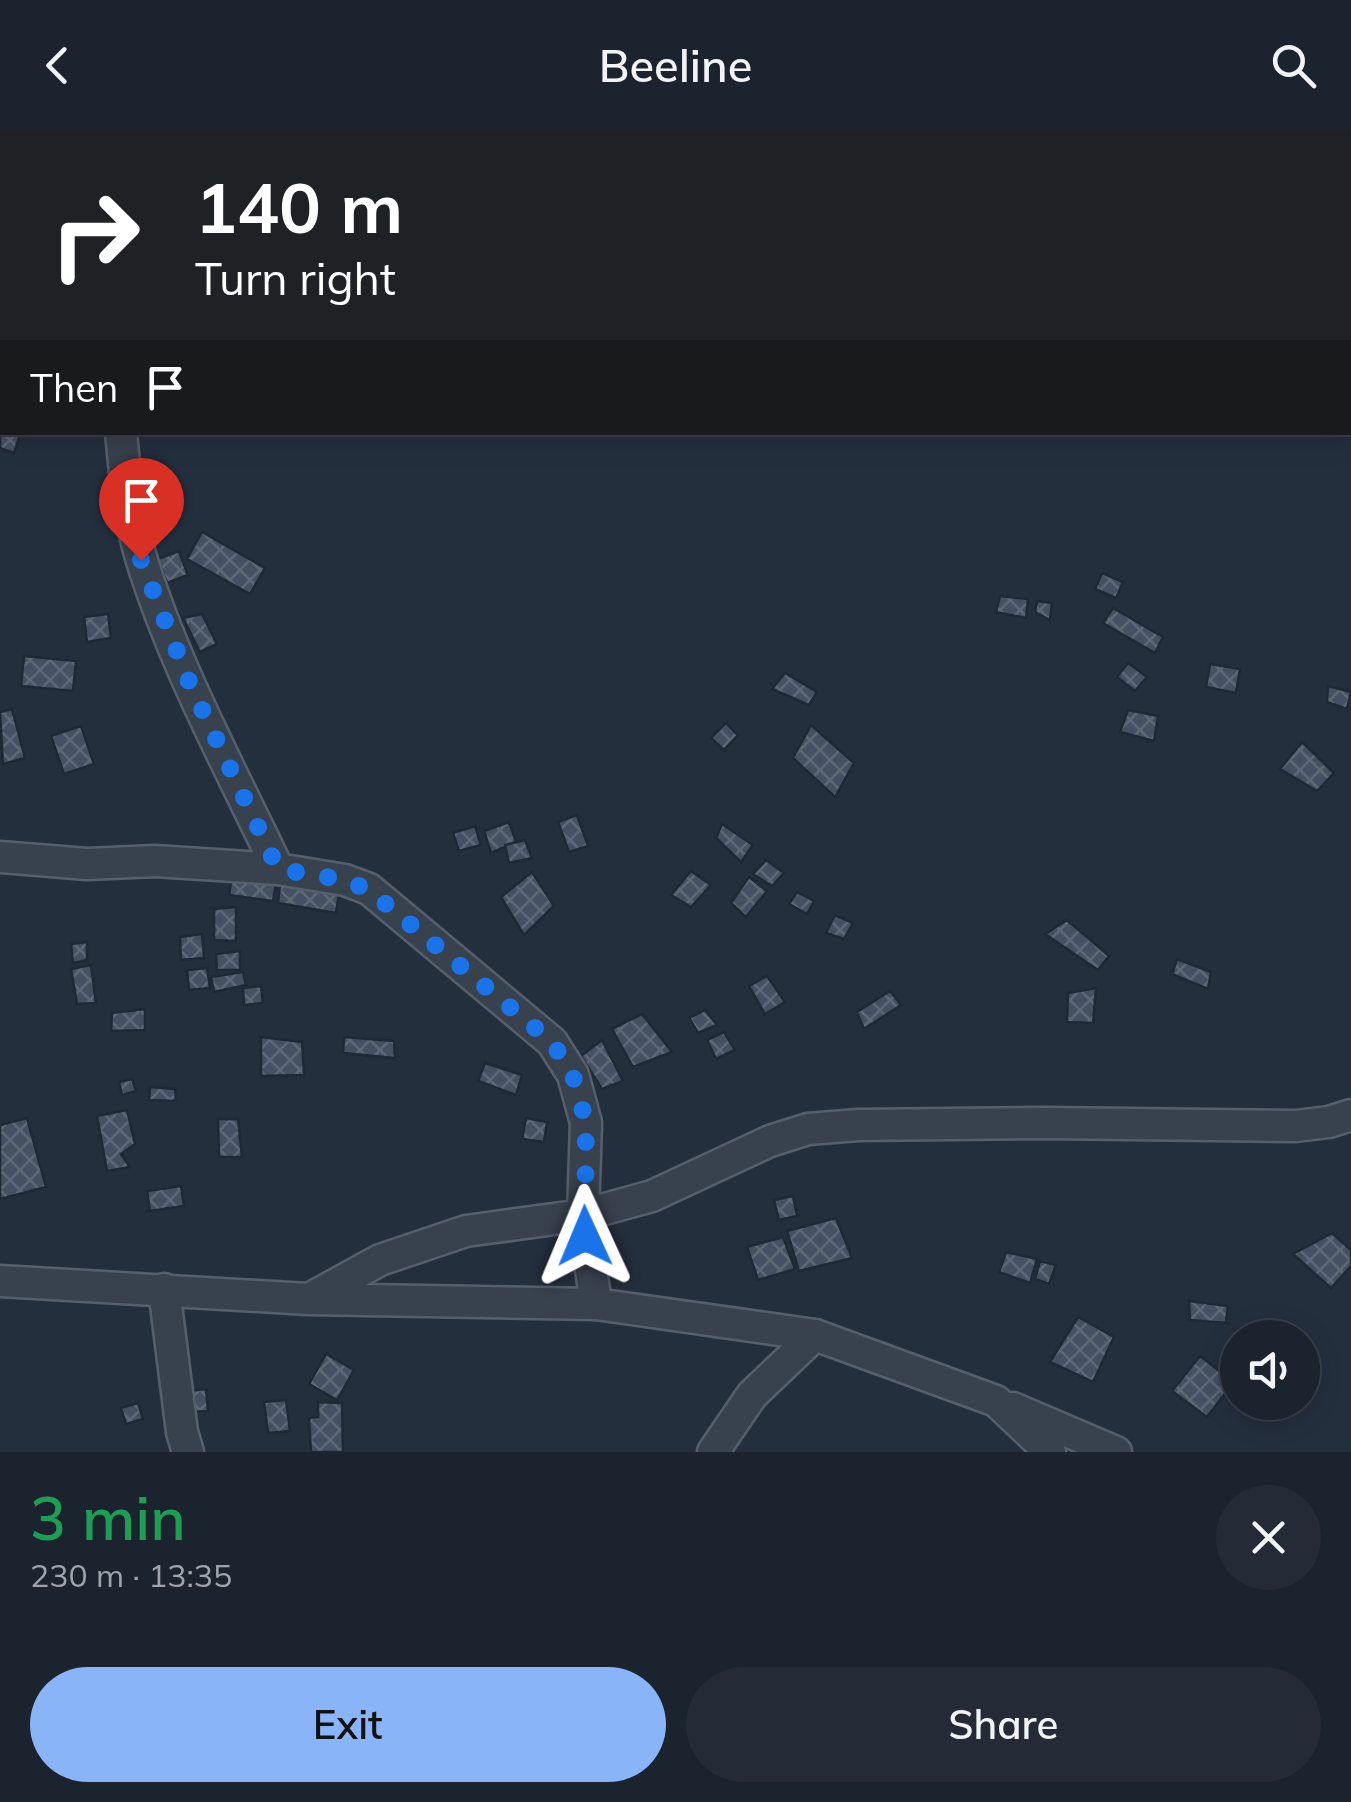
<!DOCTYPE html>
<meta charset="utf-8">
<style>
:root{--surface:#1b232e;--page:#242b36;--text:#f1f3f6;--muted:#a0a4aa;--line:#39404a;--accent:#8ab4f8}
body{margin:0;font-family:Mulish,sans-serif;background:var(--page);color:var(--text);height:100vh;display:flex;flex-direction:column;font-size:38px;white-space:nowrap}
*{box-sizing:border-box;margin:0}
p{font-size:32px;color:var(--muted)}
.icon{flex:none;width:55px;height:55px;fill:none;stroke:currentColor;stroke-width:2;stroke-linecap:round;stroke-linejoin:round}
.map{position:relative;height:1322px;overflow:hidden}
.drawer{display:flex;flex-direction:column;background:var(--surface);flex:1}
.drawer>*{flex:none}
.guide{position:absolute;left:0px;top:0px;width:1352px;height:305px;box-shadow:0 5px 25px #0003,0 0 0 2px var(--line);background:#202124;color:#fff;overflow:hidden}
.fabs{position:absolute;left:1220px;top:1190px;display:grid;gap:20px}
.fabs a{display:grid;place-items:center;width:100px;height:100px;border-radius:50%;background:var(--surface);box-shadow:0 5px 25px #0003,0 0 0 2px var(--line);font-size:50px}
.pin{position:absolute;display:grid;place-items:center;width:85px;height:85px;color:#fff;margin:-102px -42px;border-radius:50% 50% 50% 0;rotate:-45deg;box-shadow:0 0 10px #0007}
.pin .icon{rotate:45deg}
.me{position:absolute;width:110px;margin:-55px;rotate:359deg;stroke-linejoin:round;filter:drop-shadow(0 0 8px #0008)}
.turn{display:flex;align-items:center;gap:35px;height:210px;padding:0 30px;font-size:45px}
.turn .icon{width:130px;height:130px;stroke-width:2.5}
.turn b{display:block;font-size:70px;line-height:85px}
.then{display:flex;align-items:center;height:95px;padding:0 30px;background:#0003;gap:20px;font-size:38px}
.round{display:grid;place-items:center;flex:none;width:105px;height:105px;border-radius:52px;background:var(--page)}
.head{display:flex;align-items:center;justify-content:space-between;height:170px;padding:0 30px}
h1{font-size:60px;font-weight:600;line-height:75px;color:#1e9e55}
.action{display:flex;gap:20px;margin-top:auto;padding:20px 30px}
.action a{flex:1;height:115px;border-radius:60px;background:var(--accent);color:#111;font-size:40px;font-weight:600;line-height:115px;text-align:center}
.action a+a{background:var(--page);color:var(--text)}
header{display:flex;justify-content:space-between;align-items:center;height:130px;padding:0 30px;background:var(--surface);font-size:45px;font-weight:600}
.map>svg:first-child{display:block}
.building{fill:url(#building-cross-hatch);stroke:#1f2835;stroke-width:2.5}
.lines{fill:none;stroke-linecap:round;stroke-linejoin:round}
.street-casing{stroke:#565f6c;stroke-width:35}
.street{stroke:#38414e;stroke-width:30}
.route{stroke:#1a73e8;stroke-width:18;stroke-dasharray:0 32.4}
</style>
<header><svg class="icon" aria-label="back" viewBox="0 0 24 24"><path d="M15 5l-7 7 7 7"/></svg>Beeline<svg class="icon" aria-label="search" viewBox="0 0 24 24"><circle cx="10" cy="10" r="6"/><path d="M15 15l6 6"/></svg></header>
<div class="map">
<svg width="1351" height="1322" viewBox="0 0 1351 1322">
<defs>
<pattern id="building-cross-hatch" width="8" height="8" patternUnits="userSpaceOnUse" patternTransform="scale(2.5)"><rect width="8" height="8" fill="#455162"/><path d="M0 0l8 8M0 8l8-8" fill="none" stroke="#5d6877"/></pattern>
</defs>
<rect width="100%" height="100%" fill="#242f3e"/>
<g class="building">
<path d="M 0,274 L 2,302 L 21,302 L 14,323 L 0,318 Z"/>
<path d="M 202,402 L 265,438 L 250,464 L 187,429 Z"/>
<path d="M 179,421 L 188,445 L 167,453 L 158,429 Z"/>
<path d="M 1102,443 L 1123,452 L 1116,468 L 1095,459 Z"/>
<path d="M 1000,466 L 1028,469 L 1026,488 L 996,482 Z"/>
<path d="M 1037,471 L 1052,473 L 1050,490 L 1035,482 Z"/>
<path d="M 1113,478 L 1163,507 L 1155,523 L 1103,493 Z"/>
<path d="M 108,484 L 111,508 L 87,512 L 84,487 Z"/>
<path d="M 202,484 L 217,514 L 200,522 L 183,488 Z"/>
<path d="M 24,526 L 76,531 L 73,561 L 21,556 Z"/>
<path d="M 1128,533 L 1147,547 L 1135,561 L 1117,547 Z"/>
<path d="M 1210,534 L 1240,539 L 1236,563 L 1206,557 Z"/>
<path d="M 785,543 L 817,562 L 809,575 L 772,559 Z"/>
<path d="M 1328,556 L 1351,562 L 1347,579 L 1327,572 Z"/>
<path d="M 12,579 L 25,628 L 3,634 L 0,582 Z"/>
<path d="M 1128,580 L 1158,586 L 1154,611 L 1120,602 Z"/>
<path d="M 726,593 L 738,605 L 724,620 L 711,608 Z"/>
<path d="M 811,595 L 854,633 L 835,667 L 793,628 Z"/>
<path d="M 81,596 L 94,634 L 64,644 L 51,606 Z"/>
<path d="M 1302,612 L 1334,643 L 1317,661 L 1280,639 Z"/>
<path d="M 577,685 L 588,716 L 569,722 L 558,692 Z"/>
<path d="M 509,692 L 516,712 L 491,723 L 484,701 Z"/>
<path d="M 722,694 L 753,715 L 741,732 L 716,708 Z"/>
<path d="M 475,696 L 481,715 L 459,721 L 453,703 Z"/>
<path d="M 525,710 L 532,728 L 509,733 L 505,715 Z"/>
<path d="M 766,730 L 784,743 L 772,756 L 753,744 Z"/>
<path d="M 691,741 L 711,755 L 691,777 L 671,765 Z"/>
<path d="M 532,742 L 554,776 L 524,805 L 501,767 Z"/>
<path d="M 232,746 L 276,753 L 273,771 L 229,765 Z"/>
<path d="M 749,747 L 767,761 L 746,787 L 731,773 Z"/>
<path d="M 280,755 L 339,764 L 336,783 L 278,773 Z"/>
<path d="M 797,762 L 814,771 L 807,784 L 789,774 Z"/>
<path d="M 236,777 L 236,811 L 214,810 L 214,779 Z"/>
<path d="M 835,785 L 853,793 L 844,809 L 826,803 Z"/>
<path d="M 1067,790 L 1109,826 L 1098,840 L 1045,804 Z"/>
<path d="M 202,804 L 204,828 L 181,830 L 180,807 Z"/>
<path d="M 87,812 L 87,830 L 73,833 L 71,814 Z"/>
<path d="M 240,821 L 240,840 L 217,840 L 216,824 Z"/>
<path d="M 1177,829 L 1211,842 L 1208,859 L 1172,844 Z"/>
<path d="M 91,835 L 96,873 L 77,874 L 71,839 Z"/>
<path d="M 207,838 L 210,858 L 189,860 L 187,840 Z"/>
<path d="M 243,842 L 246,855 L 214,862 L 211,847 Z"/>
<path d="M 767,846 L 785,872 L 765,884 L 749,856 Z"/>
<path d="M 261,856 L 263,873 L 244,875 L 243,858 Z"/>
<path d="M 1096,858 L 1093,893 L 1067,892 L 1068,863 Z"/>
<path d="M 890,861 L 901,875 L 864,899 L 857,882 Z"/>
<path d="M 145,879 L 145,900 L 111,901 L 112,883 Z"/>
<path d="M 705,880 L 717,895 L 698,903 L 689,888 Z"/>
<path d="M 642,884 L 672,922 L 633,937 L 612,899 Z"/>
<path d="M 724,902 L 735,920 L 716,929 L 707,910 Z"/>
<path d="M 261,907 L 302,912 L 304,945 L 261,946 Z"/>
<path d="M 344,907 L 394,911 L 395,928 L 343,923 Z"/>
<path d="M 602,910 L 623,951 L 602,959 L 581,926 Z"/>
<path d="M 485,933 L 522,945 L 516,965 L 478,951 Z"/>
<path d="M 132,949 L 136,961 L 122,965 L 119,952 Z"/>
<path d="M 150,957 L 175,959 L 176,971 L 149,970 Z"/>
<path d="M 127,980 L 135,1014 L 121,1024 L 130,1037 L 107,1041 L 97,986 Z"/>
<path d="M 27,988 L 46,1057 L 0,1069 L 0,995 Z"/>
<path d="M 526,988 L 547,992 L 544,1012 L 522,1009 Z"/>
<path d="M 218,989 L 238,989 L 242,1027 L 219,1027 Z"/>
<path d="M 181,1056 L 184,1076 L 150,1081 L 147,1061 Z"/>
<path d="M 793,1066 L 797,1086 L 779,1090 L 774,1070 Z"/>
<path d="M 836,1088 L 852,1128 L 799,1141 L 787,1101 Z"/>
<path d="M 1332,1103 L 1351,1120 L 1351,1136 L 1331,1158 L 1293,1124 Z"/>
<path d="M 783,1107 L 795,1139 L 758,1150 L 747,1117 Z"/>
<path d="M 1006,1122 L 1037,1129 L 1030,1153 L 999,1142 Z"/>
<path d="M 1040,1131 L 1056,1135 L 1049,1154 L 1035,1149 Z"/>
<path d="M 1189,1171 L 1228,1176 L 1226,1193 L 1190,1190 Z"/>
<path d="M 1078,1187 L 1114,1207 L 1093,1252 L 1050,1232 Z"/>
<path d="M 326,1224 L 354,1240 L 337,1270 L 309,1254 Z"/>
<path d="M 1200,1226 L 1234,1252 L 1207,1287 L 1172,1261 Z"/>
<path d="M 206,1259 L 208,1281 L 192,1282 L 189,1261 Z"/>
<path d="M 286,1270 L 290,1301 L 268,1303 L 264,1272 Z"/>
<path d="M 318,1272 L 342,1273 L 343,1322 L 311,1322 L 309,1288 L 318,1287 Z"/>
<path d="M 138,1273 L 143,1289 L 126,1294 L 121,1278 Z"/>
</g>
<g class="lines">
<g class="street-casing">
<g id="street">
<path d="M 79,0 L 79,2"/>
<path d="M 1005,0 L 1011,2"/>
<path d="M 1292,2 L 1293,0"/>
<path d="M 0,10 L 2,11"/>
<path d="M 1350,166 L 1351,166"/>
<path d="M 121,302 C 125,346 129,389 142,431 C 175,537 230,638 278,739"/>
<path d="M 0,727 L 87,734 L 155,731 L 278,739 L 345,750 L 369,759 L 552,912 L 573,945 L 586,993 L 583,1085 L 596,1174"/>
<path d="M 0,1151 L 308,1169 L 596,1174 L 815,1205 L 996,1271 L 1050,1322"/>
<path d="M 164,1159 L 182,1302 L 188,1322"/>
<path d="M 311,1168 L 380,1130 L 466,1101 L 583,1085 L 652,1066 L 770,1011 L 808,999 L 858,995 L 1048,993 L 1296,996 L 1329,992 L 1351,985"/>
<path d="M 1013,1278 L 1116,1322"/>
<path d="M 713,1322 L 752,1265 L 815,1205"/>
</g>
</g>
<use href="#street" class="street"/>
</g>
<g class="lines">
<path class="route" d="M 141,430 L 190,554 L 278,739 L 345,750 L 369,760 L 552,912 L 573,946 L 586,992 L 585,1106"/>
</g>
</svg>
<div class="fabs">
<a><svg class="icon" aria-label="sound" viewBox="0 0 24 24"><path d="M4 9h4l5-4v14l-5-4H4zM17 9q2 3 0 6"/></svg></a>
</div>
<div class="pin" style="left:141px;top:430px;background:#d93025"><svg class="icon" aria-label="arrive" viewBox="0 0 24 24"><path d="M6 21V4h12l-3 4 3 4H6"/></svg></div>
<svg class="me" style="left:585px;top:1106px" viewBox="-20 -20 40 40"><path d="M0-17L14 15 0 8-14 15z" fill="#1a73e8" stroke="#fff" stroke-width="4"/></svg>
<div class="guide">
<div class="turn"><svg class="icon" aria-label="right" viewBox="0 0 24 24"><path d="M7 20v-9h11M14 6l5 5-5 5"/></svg><div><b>140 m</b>Turn right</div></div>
<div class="then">Then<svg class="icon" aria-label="arrive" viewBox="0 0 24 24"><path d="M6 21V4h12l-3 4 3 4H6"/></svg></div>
</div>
</div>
<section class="drawer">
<div class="head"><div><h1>3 min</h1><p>230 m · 13:35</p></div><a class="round"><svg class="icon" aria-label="close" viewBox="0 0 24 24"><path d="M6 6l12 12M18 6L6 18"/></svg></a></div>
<div class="action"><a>Exit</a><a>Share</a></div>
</section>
